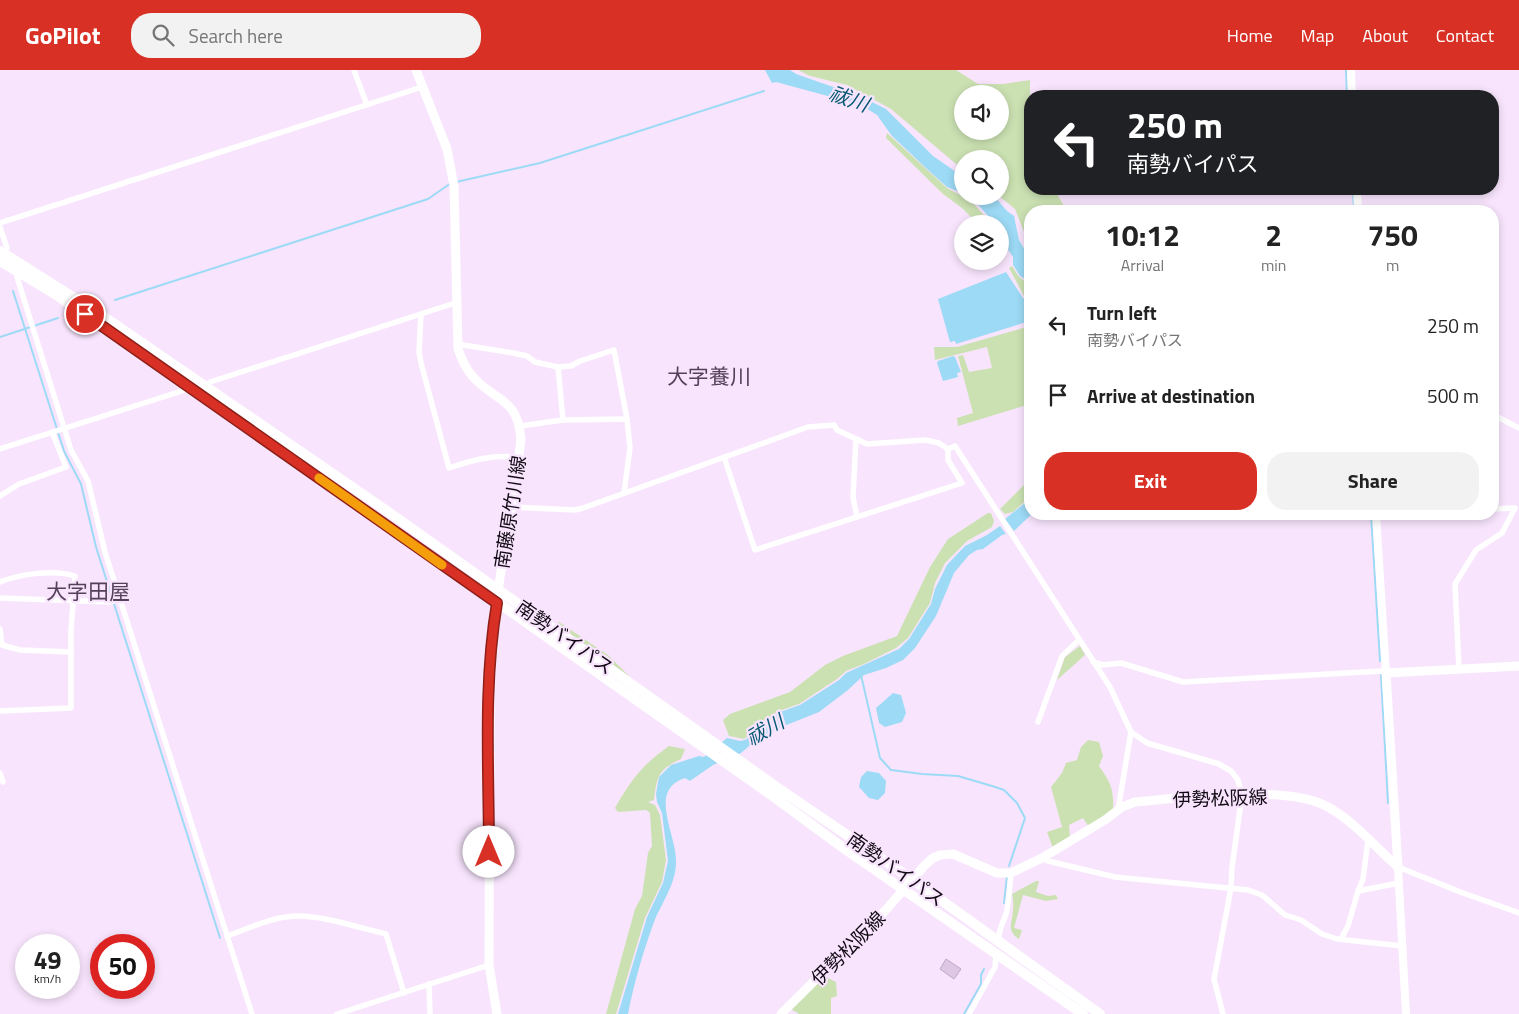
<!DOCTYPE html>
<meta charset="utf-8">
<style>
:root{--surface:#fff;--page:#f2f2f2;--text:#222;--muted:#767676;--accent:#d93025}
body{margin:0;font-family:"Titillium Web","Noto Sans JP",sans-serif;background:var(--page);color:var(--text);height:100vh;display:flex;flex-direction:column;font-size:19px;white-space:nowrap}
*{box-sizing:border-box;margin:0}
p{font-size:16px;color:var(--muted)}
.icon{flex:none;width:28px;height:28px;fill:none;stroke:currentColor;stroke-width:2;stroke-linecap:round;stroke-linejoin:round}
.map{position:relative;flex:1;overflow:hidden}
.side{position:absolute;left:1024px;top:135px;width:475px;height:315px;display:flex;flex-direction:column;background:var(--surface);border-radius:20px;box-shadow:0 2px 8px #0003}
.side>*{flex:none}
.hud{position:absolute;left:1024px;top:20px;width:475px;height:105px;border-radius:20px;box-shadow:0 2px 8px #0003;background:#202124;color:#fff;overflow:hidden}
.controls{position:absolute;left:954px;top:15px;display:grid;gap:10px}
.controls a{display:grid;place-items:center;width:55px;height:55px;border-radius:50%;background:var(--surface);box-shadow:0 2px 8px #0003;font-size:25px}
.speed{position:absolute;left:15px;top:864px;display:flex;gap:10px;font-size:25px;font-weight:700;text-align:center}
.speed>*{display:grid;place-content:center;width:65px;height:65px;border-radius:50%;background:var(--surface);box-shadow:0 2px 8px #0003;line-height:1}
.speed small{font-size:12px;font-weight:400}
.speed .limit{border:8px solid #d22;background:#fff;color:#111}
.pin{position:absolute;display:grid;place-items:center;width:42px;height:42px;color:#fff;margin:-21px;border:2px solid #fff;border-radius:50%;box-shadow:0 1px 5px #0007}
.me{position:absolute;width:55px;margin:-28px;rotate:0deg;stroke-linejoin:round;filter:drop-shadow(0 0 4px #0008)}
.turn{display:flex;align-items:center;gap:18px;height:105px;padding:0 20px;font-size:22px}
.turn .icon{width:65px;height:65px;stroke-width:2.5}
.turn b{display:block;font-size:35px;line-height:42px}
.eta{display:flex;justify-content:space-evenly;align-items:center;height:85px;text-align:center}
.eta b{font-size:30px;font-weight:700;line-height:35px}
.cta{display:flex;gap:10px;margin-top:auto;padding:10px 20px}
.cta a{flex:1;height:58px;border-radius:20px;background:var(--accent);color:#fff;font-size:20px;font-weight:700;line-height:58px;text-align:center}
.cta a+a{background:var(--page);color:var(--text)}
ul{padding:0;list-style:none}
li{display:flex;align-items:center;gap:15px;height:70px;padding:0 20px}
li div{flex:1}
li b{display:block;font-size:19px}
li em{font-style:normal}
header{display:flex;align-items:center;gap:30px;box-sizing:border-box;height:70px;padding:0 25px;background:var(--accent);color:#fff}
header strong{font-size:24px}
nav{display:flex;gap:28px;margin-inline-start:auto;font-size:18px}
.search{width:350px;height:45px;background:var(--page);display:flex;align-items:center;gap:12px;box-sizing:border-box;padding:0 18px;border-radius:20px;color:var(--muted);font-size:19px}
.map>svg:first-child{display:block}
.green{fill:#cbe1b2;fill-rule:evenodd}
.water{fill:#9ddaf5}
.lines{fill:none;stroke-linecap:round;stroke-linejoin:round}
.stream{stroke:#9ddaf5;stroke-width:2}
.building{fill:#dec6e5;stroke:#bfa8c5}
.minor{stroke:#fff;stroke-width:5.5}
.tertiary{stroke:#fff;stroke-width:8}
.secondary{stroke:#fff;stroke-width:9}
.primary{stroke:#fff;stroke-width:9}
.trunk{stroke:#fff;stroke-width:10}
.route-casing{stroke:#8d1f18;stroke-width:12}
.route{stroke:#d93025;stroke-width:9}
.slow{stroke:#f59e0b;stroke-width:9}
.labels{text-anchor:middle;stroke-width:4.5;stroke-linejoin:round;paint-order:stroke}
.street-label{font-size:19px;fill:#120a14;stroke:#f8e5fd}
.water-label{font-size:20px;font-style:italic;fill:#055974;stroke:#f8e5fd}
.quarter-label{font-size:21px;fill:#55415a;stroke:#f8e5fd}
</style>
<header>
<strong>GoPilot</strong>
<div class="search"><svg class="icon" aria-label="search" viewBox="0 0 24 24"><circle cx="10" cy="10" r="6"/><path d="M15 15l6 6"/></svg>Search here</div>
<nav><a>Home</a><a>Map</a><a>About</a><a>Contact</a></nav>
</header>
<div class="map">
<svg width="1519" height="944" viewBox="0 0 1519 944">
<rect width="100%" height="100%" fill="#f8e5fd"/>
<g class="green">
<path d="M 798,0 L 956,0 L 978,14 L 1003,14 L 1030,10 L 1030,72 L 1027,93 L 1030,96 L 1030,119 L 1054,119 L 1067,141 L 1030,141 L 1030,177 L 1015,139 L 999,126 L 1000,89 L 962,89 L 962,99 L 891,39 L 847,15 L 810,6 ZM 962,24 L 1000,24 L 1000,61 L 962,61 Z"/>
<path d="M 887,63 L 947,118 L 971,131 L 992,154 L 978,154 L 962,138 L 943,124 L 886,68 Z"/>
<path d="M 1012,196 L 1019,207 L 1030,215 L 1030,231 L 1024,226 L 1009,198 Z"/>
<path d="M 1030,256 L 1030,334 L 958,356 L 957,348 L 973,343 L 958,286 L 963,285 L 969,302 L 992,298 L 987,277 L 935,290 L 934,277 L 957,277 Z"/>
<path d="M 1030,409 L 1030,427 L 1013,442 L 1005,444 L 1000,439 Z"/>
<path d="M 988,443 L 991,443 L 994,451 L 992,457 L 967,471 L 945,493 L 935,513 L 930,533 L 908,568 L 896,578 L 864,594 L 846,601 L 837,609 L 799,634 L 776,642 L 768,654 L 757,658 L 744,669 L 729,666 L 723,650 L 730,644 L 790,622 L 825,595 L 843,586 L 897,566 L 930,497 L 948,469 Z"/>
<path d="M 559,552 L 608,585 L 630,607 L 556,553 Z"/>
<path d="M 1080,576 L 1085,585 L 1057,610 L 1065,587 Z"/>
<path d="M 1088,670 L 1099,672 L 1103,686 L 1099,696 C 1111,713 1114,719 1113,741 L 1089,757 L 1083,748 L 1069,755 L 1070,767 L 1053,778 L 1047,762 L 1062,757 L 1051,717 L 1062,703 L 1066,693 L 1077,690 L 1081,677 Z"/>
<path d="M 669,676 L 685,679 L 681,689 C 658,700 657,706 654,730 L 648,732 L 655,735 L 660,745 L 666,790 L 662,812 L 645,848 L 616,944 L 606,944 L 635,839 L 642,826 L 648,783 L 652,776 L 650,743 L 646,740 L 618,742 L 615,738 C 632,709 641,696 669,676 Z"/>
<path d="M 1036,811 L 1039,811 L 1036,822 L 1048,826 L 1056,825 L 1058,829 L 1046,831 L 1023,825 L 1014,858 L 1022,860 L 1019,869 C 1006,860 1012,854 1013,841 C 1014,835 1013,830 1012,824 Z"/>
<path d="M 824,906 L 836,912 L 837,926 L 831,928 L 831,944 L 799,944 L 791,939 Z"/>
</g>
<g class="water">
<path d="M 765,0 L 790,0 L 796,4 L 862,27 L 886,39 L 933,86 L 962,106 L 962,123 L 947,117 L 927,99 L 892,66 L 877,45 L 861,35 L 776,12 L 772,13 Z"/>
<path d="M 967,126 L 994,126 L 1007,141 L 1014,146 L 1019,170 L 1030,189 L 1030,212 L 1020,206 L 1013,195 L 1013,187 L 1005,175 L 1000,162 L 1000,154 L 995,154 L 975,131 Z"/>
<path d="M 1006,202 L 1023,228 L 1030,234 L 1030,251 L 956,274 L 955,271 L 950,272 L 938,229 Z"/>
<path d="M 953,286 L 955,287 L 961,302 L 957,303 L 958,307 L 943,311 L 937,293 L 938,291 Z"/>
<path d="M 1030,429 L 1030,444 L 1032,444 L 1014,461 L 1005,449 Z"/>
<path d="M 1000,456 L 1006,464 L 1002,465 L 983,479 L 977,480 L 969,485 L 954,503 L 936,546 L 915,578 L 903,590 L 886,598 L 864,605 L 848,620 L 819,642 L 774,660 L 755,671 L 741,683 L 713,695 L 690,711 L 685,708 C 647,720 677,765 676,792 C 676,814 662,832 654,852 C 643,882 634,913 628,944 L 618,944 L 647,847 L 663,813 L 668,791 L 662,743 L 657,732 L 656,724 L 659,707 L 671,695 L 699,686 L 704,687 L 727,668 L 740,671 L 745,670 L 758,660 L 771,653 L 775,644 L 780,642 L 800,635 L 839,610 L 846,603 L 899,579 L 909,569 L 931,534 L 935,519 L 947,495 L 965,476 L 987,465 Z"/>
<path d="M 893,623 L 901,625 L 906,643 L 902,652 L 885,657 L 879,653 L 876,638 Z"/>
<path d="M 867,701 L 879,703 L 886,711 L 885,723 L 878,730 L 869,728 L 859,717 L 861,707 Z"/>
</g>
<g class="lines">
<g class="stream">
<path d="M 1346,0 L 1347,26"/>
<path d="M 456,112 L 540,93 L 764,21"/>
<path d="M 1353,119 L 1354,141"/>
<path d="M 13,221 L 64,381 L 81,414 L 96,477 L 220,868"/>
<path d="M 115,230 L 428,129 L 451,113"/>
<path d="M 0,267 L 58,248"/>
<path d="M 1371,444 L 1380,591"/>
<path d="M 861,605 L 880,688 L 891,700 L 922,704 L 958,706 L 992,716 L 1004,720 L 1017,733 L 1025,748 L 1009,796"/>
<path d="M 1381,605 L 1388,733"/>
<path d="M 1004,833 L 1007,806"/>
<path d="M 964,944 L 981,914 L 981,905 L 984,899"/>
</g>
</g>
<path class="building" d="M 946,889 L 961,899 L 954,909 L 940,899 Z"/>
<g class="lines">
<g class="minor">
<path d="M 354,0 L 367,35"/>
<path d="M 0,153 L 422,17"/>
<path d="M 0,157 L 7,178"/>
<path d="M 17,207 L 71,380 L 88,411 L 105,482 L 252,944"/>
<path d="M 421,244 L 419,282 L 421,293 L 449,398 C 470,391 496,383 518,388"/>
<path d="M 457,274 L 513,283 L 527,286 L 535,292 L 558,297 L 571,296 L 580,291 L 614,280 L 627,349"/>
<path d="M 558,297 L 563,350"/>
<path d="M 210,312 L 455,233"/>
<path d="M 1492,344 L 1519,358"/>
<path d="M 520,356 L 563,350 L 627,349 L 630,378 L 624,423"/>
<path d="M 856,369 L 853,427 L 857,447"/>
<path d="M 0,379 L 185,320"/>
<path d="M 724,387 L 755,480 L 962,413 L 948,390 L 948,379"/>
<path d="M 0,426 L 19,414 L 66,397 L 52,362"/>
<path d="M 511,437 L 575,440 L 583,438 L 808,357 L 834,355 L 837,360 L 867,374 L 925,370 L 939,373 L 948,379 L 955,376 L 1110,617 L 1131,662 L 1147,673 L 1219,694 L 1231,701 L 1238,710 L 1242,725 L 1232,797 L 1231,818 L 1214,909 L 1223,944"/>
<path d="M 1377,446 L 1414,444"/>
<path d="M 0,512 C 20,504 55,499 75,506 L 71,560 L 71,638 L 0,641"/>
<path d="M 0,528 L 110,532 L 120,529"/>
<path d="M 0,559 L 2,575 L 20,580 L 71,582"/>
<path d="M 1093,592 L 1103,595 L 1121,593 L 1183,612 L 1383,601 L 1386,603"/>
<path d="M 1459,600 L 1455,514 L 1476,480 L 1502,463 L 1515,438 L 1492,439"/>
<path d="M 1038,652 L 1062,586 L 1079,570"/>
<path d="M 0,703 L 3,712"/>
<path d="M 1118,740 L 1131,662"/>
<path d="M 1042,788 L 1048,791 L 1115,807 L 1248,820 L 1262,825 L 1285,845 L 1301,850 L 1322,864 L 1337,869 L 1402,876"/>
<path d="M 1398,797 L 1463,823 L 1519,843"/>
<path d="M 1358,821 L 1363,809 L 1368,770"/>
<path d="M 227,866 C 250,858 274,846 298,846 C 325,846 359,858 386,864 L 404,923"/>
<path d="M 1341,869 L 1348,856 L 1358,821 L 1399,813"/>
<path d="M 999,871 C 997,861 1005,850 1007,840 C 1009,828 1010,815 1011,803"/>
<path d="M 429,914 L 430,944"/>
<path d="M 337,944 L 489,895"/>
<path d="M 969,944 L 995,897 L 996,885"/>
</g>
<g class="tertiary">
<path d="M 1351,0 L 1352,26"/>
<path d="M 1357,119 L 1358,141"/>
<path d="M 1376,444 L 1386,603"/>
<path d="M 1398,797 L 1406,944"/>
</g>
<path class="secondary" d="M 416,0 L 447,79 L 454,116 L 458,279 C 462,290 466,300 475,309 C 497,332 517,328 521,368 C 513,445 494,520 490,598 L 489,895 L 497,944"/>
<g class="primary">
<path d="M 1398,797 L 1386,603 L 1519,596"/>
<path d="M 781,944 L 884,842 L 925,795 L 933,788 L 940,785 L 953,784 L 997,803 L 1011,803 L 1042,788 L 1105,750 L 1122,737 L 1135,732 C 1183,728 1287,714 1328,737 C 1355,752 1375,777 1398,797"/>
</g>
<g class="trunk">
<path d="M 0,181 L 106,248 L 390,443 L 778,718 L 913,810 L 1100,944"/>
<path d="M 0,191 L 58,226 L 170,302 L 770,724 L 842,777 L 1083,944"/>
</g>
</g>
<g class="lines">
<g class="route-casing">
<path id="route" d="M 85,244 L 497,533 C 483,615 489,700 489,782"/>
</g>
<use href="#route" class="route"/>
<path class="slow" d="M 319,408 L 442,495"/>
</g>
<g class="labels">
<g class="street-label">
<text transform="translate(510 442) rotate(-81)" y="7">南藤原竹川線</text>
<text transform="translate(565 567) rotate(35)" y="7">南勢バイパス</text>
<text transform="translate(1220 728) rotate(-2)" y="7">伊勢松阪線</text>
<text transform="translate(896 799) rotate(35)" y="7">南勢バイパス</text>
<text transform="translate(848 878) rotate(-45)" y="7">伊勢松阪線</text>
</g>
<g class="water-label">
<text transform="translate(849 29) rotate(19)" y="7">祓川</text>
<text transform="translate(765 660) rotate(-30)" y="7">祓川</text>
</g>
<g class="quarter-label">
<text x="709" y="314">大字養川</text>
<text x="88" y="529">大字田屋</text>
</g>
</g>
</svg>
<div class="controls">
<a><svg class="icon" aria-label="sound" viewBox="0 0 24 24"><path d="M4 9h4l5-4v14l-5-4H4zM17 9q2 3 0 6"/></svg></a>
<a><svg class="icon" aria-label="search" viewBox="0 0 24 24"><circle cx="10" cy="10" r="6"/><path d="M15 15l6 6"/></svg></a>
<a><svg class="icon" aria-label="layers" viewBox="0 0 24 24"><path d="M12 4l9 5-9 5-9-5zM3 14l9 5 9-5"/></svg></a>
</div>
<div class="speed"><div>49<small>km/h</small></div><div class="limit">50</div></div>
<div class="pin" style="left:85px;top:244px;background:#d93025"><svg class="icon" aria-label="arrive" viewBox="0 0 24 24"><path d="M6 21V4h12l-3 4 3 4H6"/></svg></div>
<svg class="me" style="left:489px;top:782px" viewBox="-20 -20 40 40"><circle r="19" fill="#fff"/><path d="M0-13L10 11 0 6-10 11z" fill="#d93025"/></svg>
<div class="hud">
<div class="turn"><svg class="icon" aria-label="left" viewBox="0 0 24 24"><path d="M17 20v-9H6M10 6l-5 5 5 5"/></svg><div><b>250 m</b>南勢バイパス</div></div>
</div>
<section class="side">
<div class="eta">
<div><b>10:12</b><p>Arrival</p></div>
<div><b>2</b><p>min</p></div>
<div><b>750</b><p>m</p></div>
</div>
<ul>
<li><svg class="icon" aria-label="left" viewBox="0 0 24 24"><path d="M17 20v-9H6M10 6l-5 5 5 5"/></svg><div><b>Turn left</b><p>南勢バイパス</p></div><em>250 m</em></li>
<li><svg class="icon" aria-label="arrive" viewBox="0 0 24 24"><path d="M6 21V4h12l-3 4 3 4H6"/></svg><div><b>Arrive at destination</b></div><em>500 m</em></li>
</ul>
<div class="cta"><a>Exit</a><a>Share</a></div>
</section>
</div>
